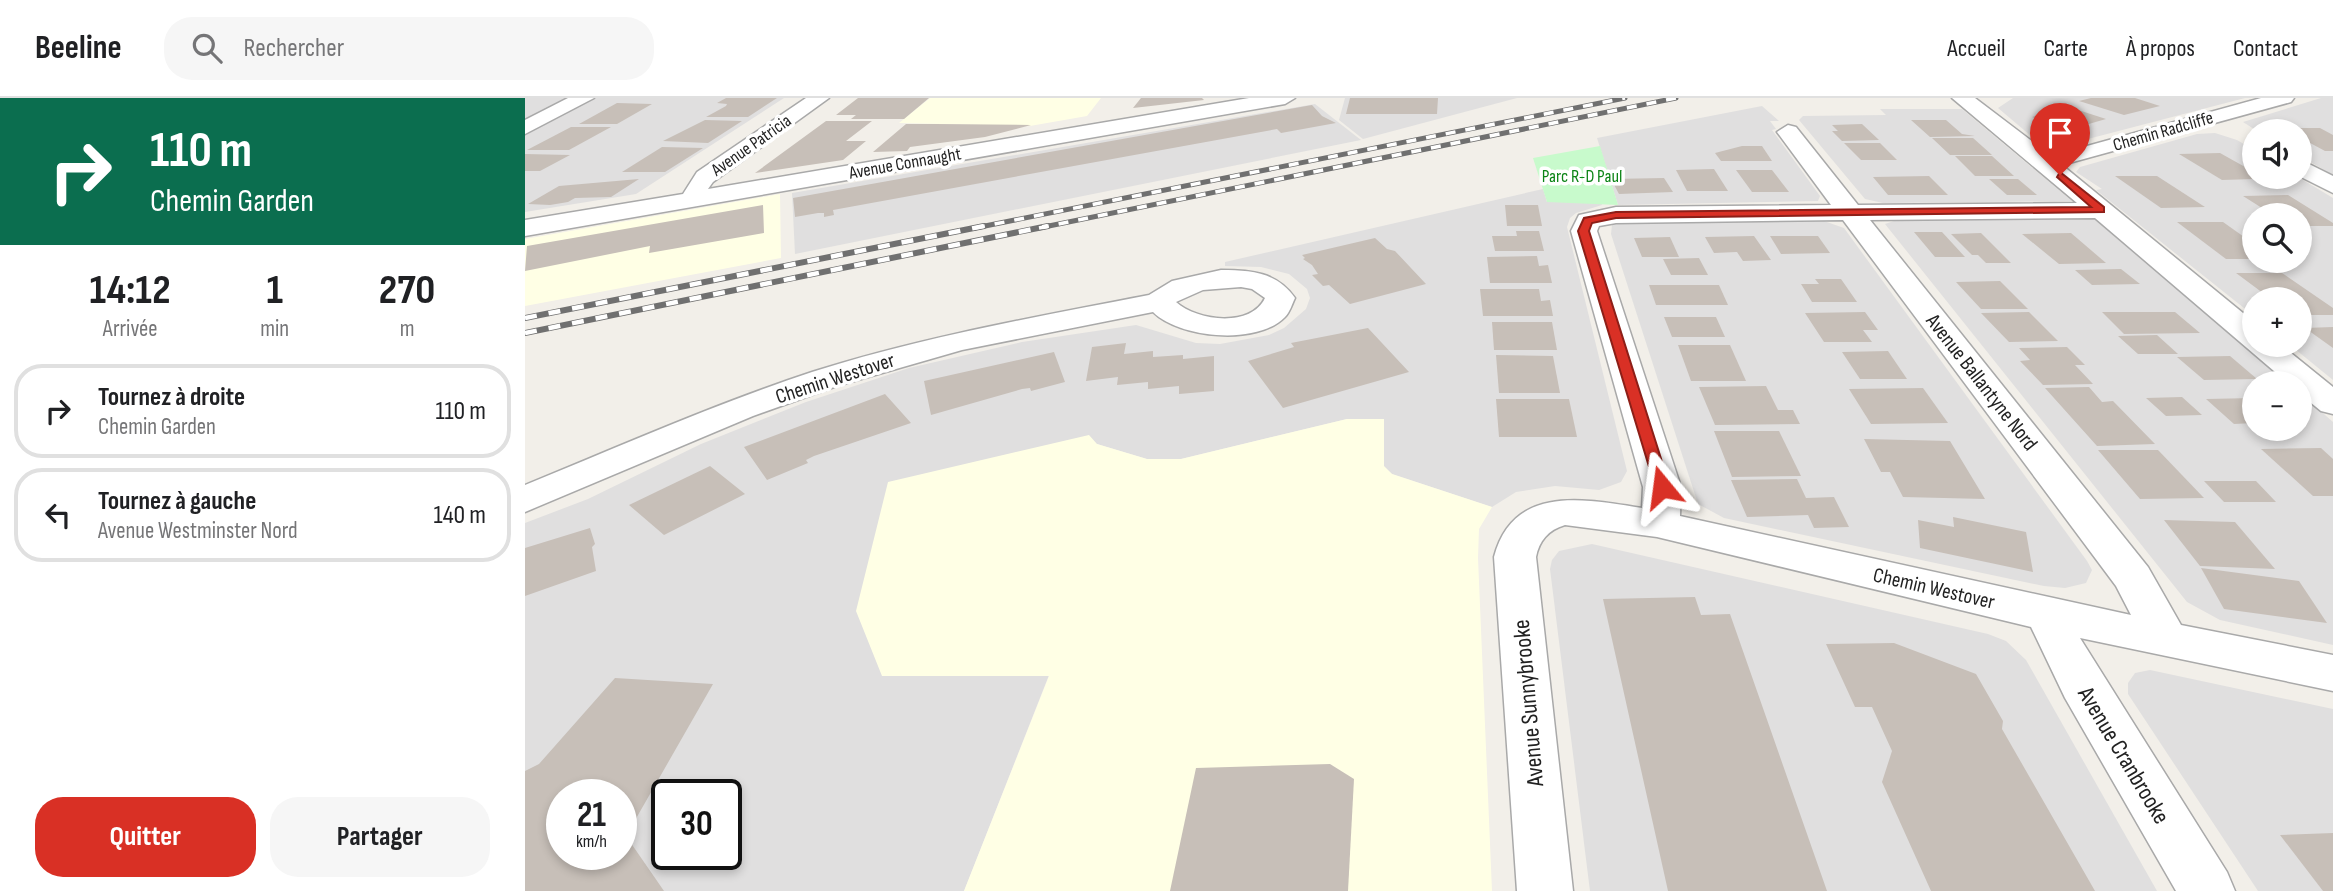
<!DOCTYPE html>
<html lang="fr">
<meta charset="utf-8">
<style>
:root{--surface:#fff;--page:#f6f6f6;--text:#202124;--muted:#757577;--line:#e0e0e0;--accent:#d93025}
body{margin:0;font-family:"Sofia Sans Condensed",sans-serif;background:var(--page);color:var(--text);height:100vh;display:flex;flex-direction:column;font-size:26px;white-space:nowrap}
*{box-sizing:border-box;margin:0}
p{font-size:23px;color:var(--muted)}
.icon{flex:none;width:38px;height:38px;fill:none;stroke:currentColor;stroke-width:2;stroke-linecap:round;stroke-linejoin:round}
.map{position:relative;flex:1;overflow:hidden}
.details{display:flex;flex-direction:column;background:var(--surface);width:525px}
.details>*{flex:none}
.top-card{background:#0b6e4f;color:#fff;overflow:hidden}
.controls{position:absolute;left:1717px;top:21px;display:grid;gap:14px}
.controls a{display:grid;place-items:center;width:70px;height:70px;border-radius:50%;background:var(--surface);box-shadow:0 4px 10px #0003;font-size:35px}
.speed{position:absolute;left:21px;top:681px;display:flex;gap:14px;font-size:35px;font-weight:700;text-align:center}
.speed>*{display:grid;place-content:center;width:91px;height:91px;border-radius:50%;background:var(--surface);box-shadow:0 4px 10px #0003;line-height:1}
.speed small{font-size:18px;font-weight:400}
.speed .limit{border:4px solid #111;border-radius:10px;background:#fff;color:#111}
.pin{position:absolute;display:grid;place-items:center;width:60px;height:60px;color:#fff;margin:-72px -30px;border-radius:50% 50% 50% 0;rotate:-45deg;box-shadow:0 0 7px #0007}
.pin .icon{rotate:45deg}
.me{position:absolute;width:77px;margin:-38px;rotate:344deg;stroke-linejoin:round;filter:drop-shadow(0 0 5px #0008)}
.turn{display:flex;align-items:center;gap:24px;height:147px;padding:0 35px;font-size:32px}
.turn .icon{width:91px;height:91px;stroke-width:2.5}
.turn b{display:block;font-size:49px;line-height:60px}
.eta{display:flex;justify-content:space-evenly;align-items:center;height:119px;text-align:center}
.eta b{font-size:42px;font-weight:700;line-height:49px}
.cta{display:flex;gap:14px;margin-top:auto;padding:14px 35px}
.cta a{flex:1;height:80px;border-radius:28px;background:var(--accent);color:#fff;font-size:28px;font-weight:700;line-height:80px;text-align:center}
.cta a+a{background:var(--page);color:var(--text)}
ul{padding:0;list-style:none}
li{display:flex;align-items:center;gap:21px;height:94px;margin:0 14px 10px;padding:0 21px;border:4px solid var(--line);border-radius:28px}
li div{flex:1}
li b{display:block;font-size:26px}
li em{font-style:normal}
header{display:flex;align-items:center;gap:42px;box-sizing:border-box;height:98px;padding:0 35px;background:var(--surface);border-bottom:2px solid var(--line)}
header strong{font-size:33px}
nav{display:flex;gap:38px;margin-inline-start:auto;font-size:24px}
.search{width:490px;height:63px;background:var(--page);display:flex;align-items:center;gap:18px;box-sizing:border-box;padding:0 24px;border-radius:28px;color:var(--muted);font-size:26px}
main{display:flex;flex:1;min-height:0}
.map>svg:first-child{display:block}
.residential{fill:#e0dfdf;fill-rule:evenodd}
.education{fill:#ffffe5}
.park{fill:#c8facc}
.building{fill:#c7bfb8;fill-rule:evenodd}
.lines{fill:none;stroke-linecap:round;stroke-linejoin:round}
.minor-casing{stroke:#a9a9a9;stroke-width:3}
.minor{fill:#fff;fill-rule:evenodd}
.rail-far1-casing{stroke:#707070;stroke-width:5}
.rail-casing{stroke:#707070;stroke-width:6}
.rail-far1{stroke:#fff;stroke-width:3.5;stroke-dasharray:10;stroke-linecap:butt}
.rail{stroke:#fff;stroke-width:4.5;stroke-dasharray:12;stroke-linecap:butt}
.route{fill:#d93025;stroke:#8d1f18;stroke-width:2}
.labels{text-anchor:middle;stroke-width:7;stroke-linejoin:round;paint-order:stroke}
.far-street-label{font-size:18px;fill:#222;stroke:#fff}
.far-park-label{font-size:18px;fill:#0c8416;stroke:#fff}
.street-label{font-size:21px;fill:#222;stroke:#fff}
.near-street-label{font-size:24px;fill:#222;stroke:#fff}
</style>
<header>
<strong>Beeline</strong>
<div class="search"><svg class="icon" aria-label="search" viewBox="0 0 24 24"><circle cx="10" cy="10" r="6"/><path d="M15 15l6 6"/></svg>Rechercher</div>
<nav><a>Accueil</a><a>Carte</a><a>À propos</a><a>Contact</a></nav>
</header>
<main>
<section class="details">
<div class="top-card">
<div class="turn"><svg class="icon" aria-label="right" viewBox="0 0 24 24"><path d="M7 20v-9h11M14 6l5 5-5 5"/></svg><div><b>110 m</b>Chemin Garden</div></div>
</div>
<div class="eta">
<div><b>14:12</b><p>Arrivée</p></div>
<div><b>1</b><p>min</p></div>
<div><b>270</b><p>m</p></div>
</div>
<ul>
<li><svg class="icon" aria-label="right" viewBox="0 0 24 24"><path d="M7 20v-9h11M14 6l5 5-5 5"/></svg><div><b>Tournez à droite</b><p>Chemin Garden</p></div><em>110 m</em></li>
<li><svg class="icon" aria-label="left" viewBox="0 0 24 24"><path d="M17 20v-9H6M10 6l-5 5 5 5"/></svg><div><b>Tournez à gauche</b><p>Avenue Westminster Nord</p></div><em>140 m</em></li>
</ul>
<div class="cta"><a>Quitter</a><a>Partager</a></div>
</section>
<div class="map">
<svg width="1808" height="793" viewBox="0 0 1808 793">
<rect width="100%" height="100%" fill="#f2efe9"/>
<g class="residential">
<path d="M 0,0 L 259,0 L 111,96 L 0,114 Z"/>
<path d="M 820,0 L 992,0 L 838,41 L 814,22 Z"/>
<path d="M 1488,0 L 1720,0 L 1536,48 L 1512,43 L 1473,10 Z"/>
<path d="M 1796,0 L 1808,0 L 1808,77 L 1775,58 L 1774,33 L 1732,33 L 1718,24 Z"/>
<path d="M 790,6 L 836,42 L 270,156 L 267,95 Z"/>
<path d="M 1237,8 L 1254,23 L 1245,23 L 1251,31 L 1247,32 L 1295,98 L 1293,103 L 1093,107 L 1072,40 Z"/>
<path d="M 1355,11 L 1437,11 L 1547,103 L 1358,105 L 1340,101 L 1274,22 L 1278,18 L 1361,17 Z"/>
<path d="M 1690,35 L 1712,42 L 1729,52 L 1729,79 L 1773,79 L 1808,100 L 1808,282 L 1765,247 L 1774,247 L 1774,201 L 1729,201 L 1729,218 L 1571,92 L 1577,91 L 1551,74 L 1555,69 L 1672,36 ZM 1729,117 L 1774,117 L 1774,163 L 1729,163 Z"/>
<path d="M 1018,91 L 1022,104 L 1076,104 L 1077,107 L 1051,115 L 1045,120 L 1042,129 L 1102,373 L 1096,384 L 1074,392 L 1030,388 L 991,394 L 967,409 L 867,376 L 859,369 L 859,321 L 822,321 L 656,361 L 622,361 L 572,346 L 524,577 L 439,793 L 0,793 L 0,425 L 63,401 L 176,346 L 281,304 L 384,270 L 497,244 L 611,227 L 671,245 L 695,246 L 744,237 L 759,230 L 781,211 L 785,200 L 782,191 L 764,176 L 736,169 L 700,168 L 700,164 ZM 37,696 L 96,696 L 96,756 L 37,756 ZM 142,696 L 201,696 L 201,756 L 142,756 Z"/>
<path d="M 1569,121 L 1763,285 L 1729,285 L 1729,331 L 1774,331 L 1775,295 L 1808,324 L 1808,547 L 1695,522 L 1662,504 L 1360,126 L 1372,122 Z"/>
<path d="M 1296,122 L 1319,130 L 1562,463 L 1567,472 L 1561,485 L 1540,490 L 1519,488 L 1199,420 L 1173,406 L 1086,136 L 1087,127 L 1092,125 Z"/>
<path d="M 1067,446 L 1463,536 L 1481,543 L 1501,562 L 1632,793 L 1065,793 L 1025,471 L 1027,462 L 1034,453 Z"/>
<path d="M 1625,572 L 1808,611 L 1808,793 L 1733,793 L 1603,596 L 1603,585 L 1610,575 Z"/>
</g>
<g class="education">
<path d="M 405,0 L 576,0 L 562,18 L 505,28 L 374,25 Z"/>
<path d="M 255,96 L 256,160 L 0,208 L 0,141 Z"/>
<path d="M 822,321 L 859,321 L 859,368 L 867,376 L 967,409 L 954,431 L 953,460 L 967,793 L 439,793 L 524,578 L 357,578 L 331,513 L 363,384 L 564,337 L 572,346 L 622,361 L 656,361 Z"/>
</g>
<path class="park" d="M 1075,48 L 1093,107 L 1022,104 L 1008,60 Z"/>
<g class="building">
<path d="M 201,0 L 252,0 L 223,19 L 181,19 L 201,8 L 202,6 L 192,5 Z"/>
<path d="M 333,0 L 404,0 L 379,21 L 326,21 L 331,17 L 311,17 Z"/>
<path d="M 616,0 L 677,0 L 679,2 L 608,10 Z"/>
<path d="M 825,0 L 913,0 L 912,16 L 821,16 Z"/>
<path d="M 1566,0 L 1610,0 L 1635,8 L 1599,17 L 1554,3 Z"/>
<path d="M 92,5 L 127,6 L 92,26 L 54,26 Z"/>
<path d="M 787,7 L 797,18 L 811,25 L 756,35 L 752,31 L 308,112 L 309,117 L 299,119 L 299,115 L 293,115 L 270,119 L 268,100 Z"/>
<path d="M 1544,9 L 1581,21 L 1543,32 L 1507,19 Z"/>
<path d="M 180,22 L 217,23 L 183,45 L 138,43 Z"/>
<path d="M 1386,22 L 1421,22 L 1437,36 L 1450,38 L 1405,39 Z"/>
<path d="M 301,23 L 347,23 L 321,43 L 341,43 L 318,62 L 230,75 Z"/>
<path d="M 381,26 L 410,26 L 506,27 L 460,39 L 385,49 L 382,53 L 348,54 Z"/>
<path d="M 1337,26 L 1354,42 L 1317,43 L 1307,33 L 1313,33 L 1307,27 Z"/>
<path d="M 46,29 L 86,29 L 44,52 L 2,52 Z"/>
<path d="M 1757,30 L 1795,30 L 1808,37 L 1808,53 L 1800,53 L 1774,39 L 1774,33 Z"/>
<path d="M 1407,40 L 1448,40 L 1467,57 L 1425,57 Z"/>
<path d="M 1319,45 L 1355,45 L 1372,62 L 1336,62 Z"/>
<path d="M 1217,48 L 1237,48 L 1247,63 L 1196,63 L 1190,55 Z"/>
<path d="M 137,49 L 178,50 L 140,74 L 97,74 Z"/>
<path d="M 1695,55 L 1729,74 L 1729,81 L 1697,82 L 1654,56 Z"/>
<path d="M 0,56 L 45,57 L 15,73 L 0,73 Z"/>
<path d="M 1430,58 L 1467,58 L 1489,78 L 1450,78 Z"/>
<path d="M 1189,71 L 1203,93 L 1162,93 L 1151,72 Z"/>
<path d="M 1211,72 L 1247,72 L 1264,94 L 1227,94 Z"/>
<path d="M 1404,78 L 1423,97 L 1363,97 L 1348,79 Z"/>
<path d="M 1590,78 L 1632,78 L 1680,109 L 1636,110 Z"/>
<path d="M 1139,80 L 1148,94 L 1094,96 L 1086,81 Z"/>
<path d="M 114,81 L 86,99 L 50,100 L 43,104 L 25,107 L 3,106 L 34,88 Z"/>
<path d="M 1464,81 L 1493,81 L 1512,97 L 1482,97 Z"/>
<path d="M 1763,97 L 1808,125 L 1808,128 L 1774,128 L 1774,117 L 1748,117 L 1718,98 Z"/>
<path d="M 238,107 L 239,135 L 124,155 L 125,148 L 0,173 L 2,148 Z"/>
<path d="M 980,107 L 1013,107 L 1017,128 L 982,128 Z"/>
<path d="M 1652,124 L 1698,124 L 1729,146 L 1729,161 L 1701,161 Z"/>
<path d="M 991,133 L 1014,133 L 1019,153 L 970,153 L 967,138 L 992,138 Z"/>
<path d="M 1389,134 L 1417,134 L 1440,159 L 1410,159 Z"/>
<path d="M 1456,135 L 1486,165 L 1461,165 L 1453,157 L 1447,157 L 1426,136 Z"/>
<path d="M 1546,135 L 1581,165 L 1534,166 L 1497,136 Z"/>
<path d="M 1229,138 L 1246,162 L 1218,163 L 1212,154 L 1189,155 L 1180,139 Z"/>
<path d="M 1245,138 L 1293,138 L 1305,155 L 1256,156 Z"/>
<path d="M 1145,139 L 1154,159 L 1117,159 L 1109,140 Z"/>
<path d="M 850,140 L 862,151 L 870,153 L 901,186 L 825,206 L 804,187 L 798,188 L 787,177 L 793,176 L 787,167 L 778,161 L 780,160 L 777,157 Z"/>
<path d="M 1012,158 L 1014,168 L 1023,167 L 1027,185 L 965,185 L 962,159 Z"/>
<path d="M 1174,160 L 1183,177 L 1146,177 L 1138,161 Z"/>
<path d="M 1596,171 L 1615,186 L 1567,187 L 1550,172 Z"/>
<path d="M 1711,175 L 1757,175 L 1808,210 L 1808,217 L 1774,217 L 1774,201 L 1746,201 Z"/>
<path d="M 1290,181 L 1316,181 L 1332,204 L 1287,204 L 1276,186 L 1294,186 Z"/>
<path d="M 1475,183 L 1503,211 L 1456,211 L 1431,184 Z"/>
<path d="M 1124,187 L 1194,187 L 1203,207 L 1131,207 Z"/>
<path d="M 955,191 L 1014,191 L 1016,203 L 1025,202 L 1028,218 L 958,218 Z"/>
<path d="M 1340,214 L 1353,232 L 1338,232 L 1347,244 L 1299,244 L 1280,215 Z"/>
<path d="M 1504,214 L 1533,243 L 1484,244 L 1456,215 Z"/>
<path d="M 1577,214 L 1650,214 L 1675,235 L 1599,236 Z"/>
<path d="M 1139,219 L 1191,219 L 1200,239 L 1147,239 Z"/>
<path d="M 967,224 L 1027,224 L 1032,252 L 969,252 Z"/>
<path d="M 1808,229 L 1808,250 L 1780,230 Z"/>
<path d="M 843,230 L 884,274 L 758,310 L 723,263 L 769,249 L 766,245 Z"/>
<path d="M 1632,237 L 1653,256 L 1613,256 L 1593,238 Z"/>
<path d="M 601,245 L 599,256 L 628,253 L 628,259 L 658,257 L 658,261 L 689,258 L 689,293 L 654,296 L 654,288 L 623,291 L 623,284 L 592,287 L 593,279 L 561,283 L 567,249 Z"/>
<path d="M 1153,247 L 1205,247 L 1221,283 L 1166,283 Z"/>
<path d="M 1542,249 L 1560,267 L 1550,267 L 1568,286 L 1518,287 L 1495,263 L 1505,262 L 1494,250 Z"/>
<path d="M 1363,253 L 1382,281 L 1335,281 L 1317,254 Z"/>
<path d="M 529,254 L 540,284 L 506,293 L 505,290 L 497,291 L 406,317 L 399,283 Z"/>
<path d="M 971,257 L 1028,258 L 1035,295 L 974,295 Z"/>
<path d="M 1705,258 L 1732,281 L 1679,282 L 1652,259 Z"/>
<path d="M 1241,288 L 1253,312 L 1268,312 L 1275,326 L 1190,327 L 1174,289 Z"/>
<path d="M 1564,289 L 1577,304 L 1588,303 L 1630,346 L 1572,348 L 1520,290 Z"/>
<path d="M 1398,290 L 1423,325 L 1346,326 L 1324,291 Z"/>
<path d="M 360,296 L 386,325 L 289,358 L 281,362 L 283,365 L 242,382 L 219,349 Z"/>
<path d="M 1657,299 L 1677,317 L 1641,318 L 1621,300 Z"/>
<path d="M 1729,300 L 1729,325 L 1709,326 L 1681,301 Z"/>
<path d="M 971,301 L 1044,301 L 1052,339 L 974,339 Z"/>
<path d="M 1189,333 L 1254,333 L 1276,378 L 1207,379 Z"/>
<path d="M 1339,341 L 1425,343 L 1460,401 L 1378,399 L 1365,374 L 1356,374 Z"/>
<path d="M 1796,350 L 1808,361 L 1808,398 L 1788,398 L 1736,351 Z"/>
<path d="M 1573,352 L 1633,352 L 1679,400 L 1615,401 Z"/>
<path d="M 185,368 L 220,396 L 139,437 L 104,407 Z"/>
<path d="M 1272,381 L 1281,400 L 1309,399 L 1324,429 L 1289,430 L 1283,417 L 1222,419 L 1206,382 Z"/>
<path d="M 1679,383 L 1731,383 L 1751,404 L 1699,404 Z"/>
<path d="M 1428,419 L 1501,434 L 1508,474 L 1395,450 L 1393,422 L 1429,429 Z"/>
<path d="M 1639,422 L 1710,424 L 1750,471 L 1675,468 Z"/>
<path d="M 65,430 L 70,446 L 67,449 L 71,473 L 0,498 L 0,450 Z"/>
<path d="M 1676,470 L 1774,483 L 1802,525 L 1699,511 Z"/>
<path d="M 1170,499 L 1176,517 L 1205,516 L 1302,793 L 1143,793 L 1078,501 Z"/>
<path d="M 1369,545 L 1451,576 L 1478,623 L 1477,631 L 1570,793 L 1406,793 L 1357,684 L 1367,653 L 1347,609 L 1330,609 L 1301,546 Z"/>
<path d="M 90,580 L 188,586 L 101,738 L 139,793 L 0,793 L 0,673 L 14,666 ZM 37,696 L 96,696 L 96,756 L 37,756 Z"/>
<path d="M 805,666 L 829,681 L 823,793 L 645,793 L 671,670 Z"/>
<path d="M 1808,735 L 1808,793 L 1798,793 L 1755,737 Z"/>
</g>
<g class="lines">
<g class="minor-casing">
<g id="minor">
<path d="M 43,0 L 69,0 L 0,36 L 0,22 Z"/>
<path d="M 281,0 L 304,0 L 188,84 L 183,91 L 724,0 L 770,0 L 760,6 L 0,138 L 0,122 L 158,96 L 172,74 Z"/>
<path d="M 1427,0 L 1450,0 L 1521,54 L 1544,53 L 1736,0 L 1769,0 L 1766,4 L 1537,67 L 1729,224 L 1729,247 L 1756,247 L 1808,289 L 1808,316 L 1796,313 L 1774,295 L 1774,285 L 1763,285 L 1570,120 L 1345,122 L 1623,469 L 1656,527 L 1808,557 L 1808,593 L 1555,540 L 1702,774 L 1710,793 L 1651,793 L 1540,600 L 1506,529 L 1132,439 L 1040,427 C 1023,432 1014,443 1011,459 L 1048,793 L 992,793 L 969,459 C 988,386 1059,401 1117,410 L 1118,389 L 1046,133 L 1054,117 L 1091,109 L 1306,107 L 1252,34 L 1263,27 L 1271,29 L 1333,107 L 1552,105 ZM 1318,122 L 1591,488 L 1606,517 L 1155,418 L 1156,389 L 1072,133 L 1074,128 L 1091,125 Z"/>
<path d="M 1774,61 L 1808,78 L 1808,95 L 1774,78 Z"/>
<path d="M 696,172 C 726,172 752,174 770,200 C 767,206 765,214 760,219 C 732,248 654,240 628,214 L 437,252 L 312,288 L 228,318 L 0,414 L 0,387 C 95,348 190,306 287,274 C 397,239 511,219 624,197 L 647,183 ZM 716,189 L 727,191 L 740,200 C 726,230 672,223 651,204 L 678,192 Z"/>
</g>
</g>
<use href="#minor" class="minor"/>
<g class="rail-far1-casing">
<g id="rail-far1">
<path d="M 450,130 L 1100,0"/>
<path d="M 514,130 L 1151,0"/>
</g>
</g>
<g class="rail-casing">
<g id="rail">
<path d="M 0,220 L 459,128"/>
<path d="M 0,235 L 523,128"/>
</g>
</g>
<use href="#rail-far1" class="rail-far1"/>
<use href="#rail" class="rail"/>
</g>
<path class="route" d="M 1535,74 L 1579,109 L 1579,114 L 1091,120 L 1067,125 L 1064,133 L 1145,389 L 1137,394 L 1131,392 L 1053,133 L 1059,120 L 1091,114 L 1566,109 L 1532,79 Z"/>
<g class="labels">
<g class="far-street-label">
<text transform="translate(1638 33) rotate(-16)" y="6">Chemin Radcliffe</text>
<text transform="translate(226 47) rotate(-35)" y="6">Avenue Patricia</text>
<text transform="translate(380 65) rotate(-10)" y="6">Avenue Connaught</text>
</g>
<g class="far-park-label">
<text x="1057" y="84">Parc R-D Paul</text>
</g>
<g class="street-label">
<text transform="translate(310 280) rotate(-18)" y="7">Chemin Westover</text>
<text transform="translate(1457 284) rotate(52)" y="7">Avenue Ballantyne Nord</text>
<text transform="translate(1409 490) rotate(13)" y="7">Chemin Westover</text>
</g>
<g class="near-street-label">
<text transform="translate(1003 605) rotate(-95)" y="8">Avenue Sunnybrooke</text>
<text transform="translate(1599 657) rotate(59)" y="8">Avenue Cranbrooke</text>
</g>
</g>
</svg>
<div class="controls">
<a><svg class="icon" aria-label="sound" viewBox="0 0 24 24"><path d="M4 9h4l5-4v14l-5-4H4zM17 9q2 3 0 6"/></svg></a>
<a><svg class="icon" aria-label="search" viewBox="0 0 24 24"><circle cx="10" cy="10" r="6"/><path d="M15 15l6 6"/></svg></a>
<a>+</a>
<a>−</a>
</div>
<div class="speed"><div>21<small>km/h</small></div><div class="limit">30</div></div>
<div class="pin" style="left:1535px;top:77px;background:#d93025"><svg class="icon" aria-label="arrive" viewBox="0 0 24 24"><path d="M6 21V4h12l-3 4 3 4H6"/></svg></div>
<svg class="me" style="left:1137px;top:389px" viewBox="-20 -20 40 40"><path d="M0-17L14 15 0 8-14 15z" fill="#d93025" stroke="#fff" stroke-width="4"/></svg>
</div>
</main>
